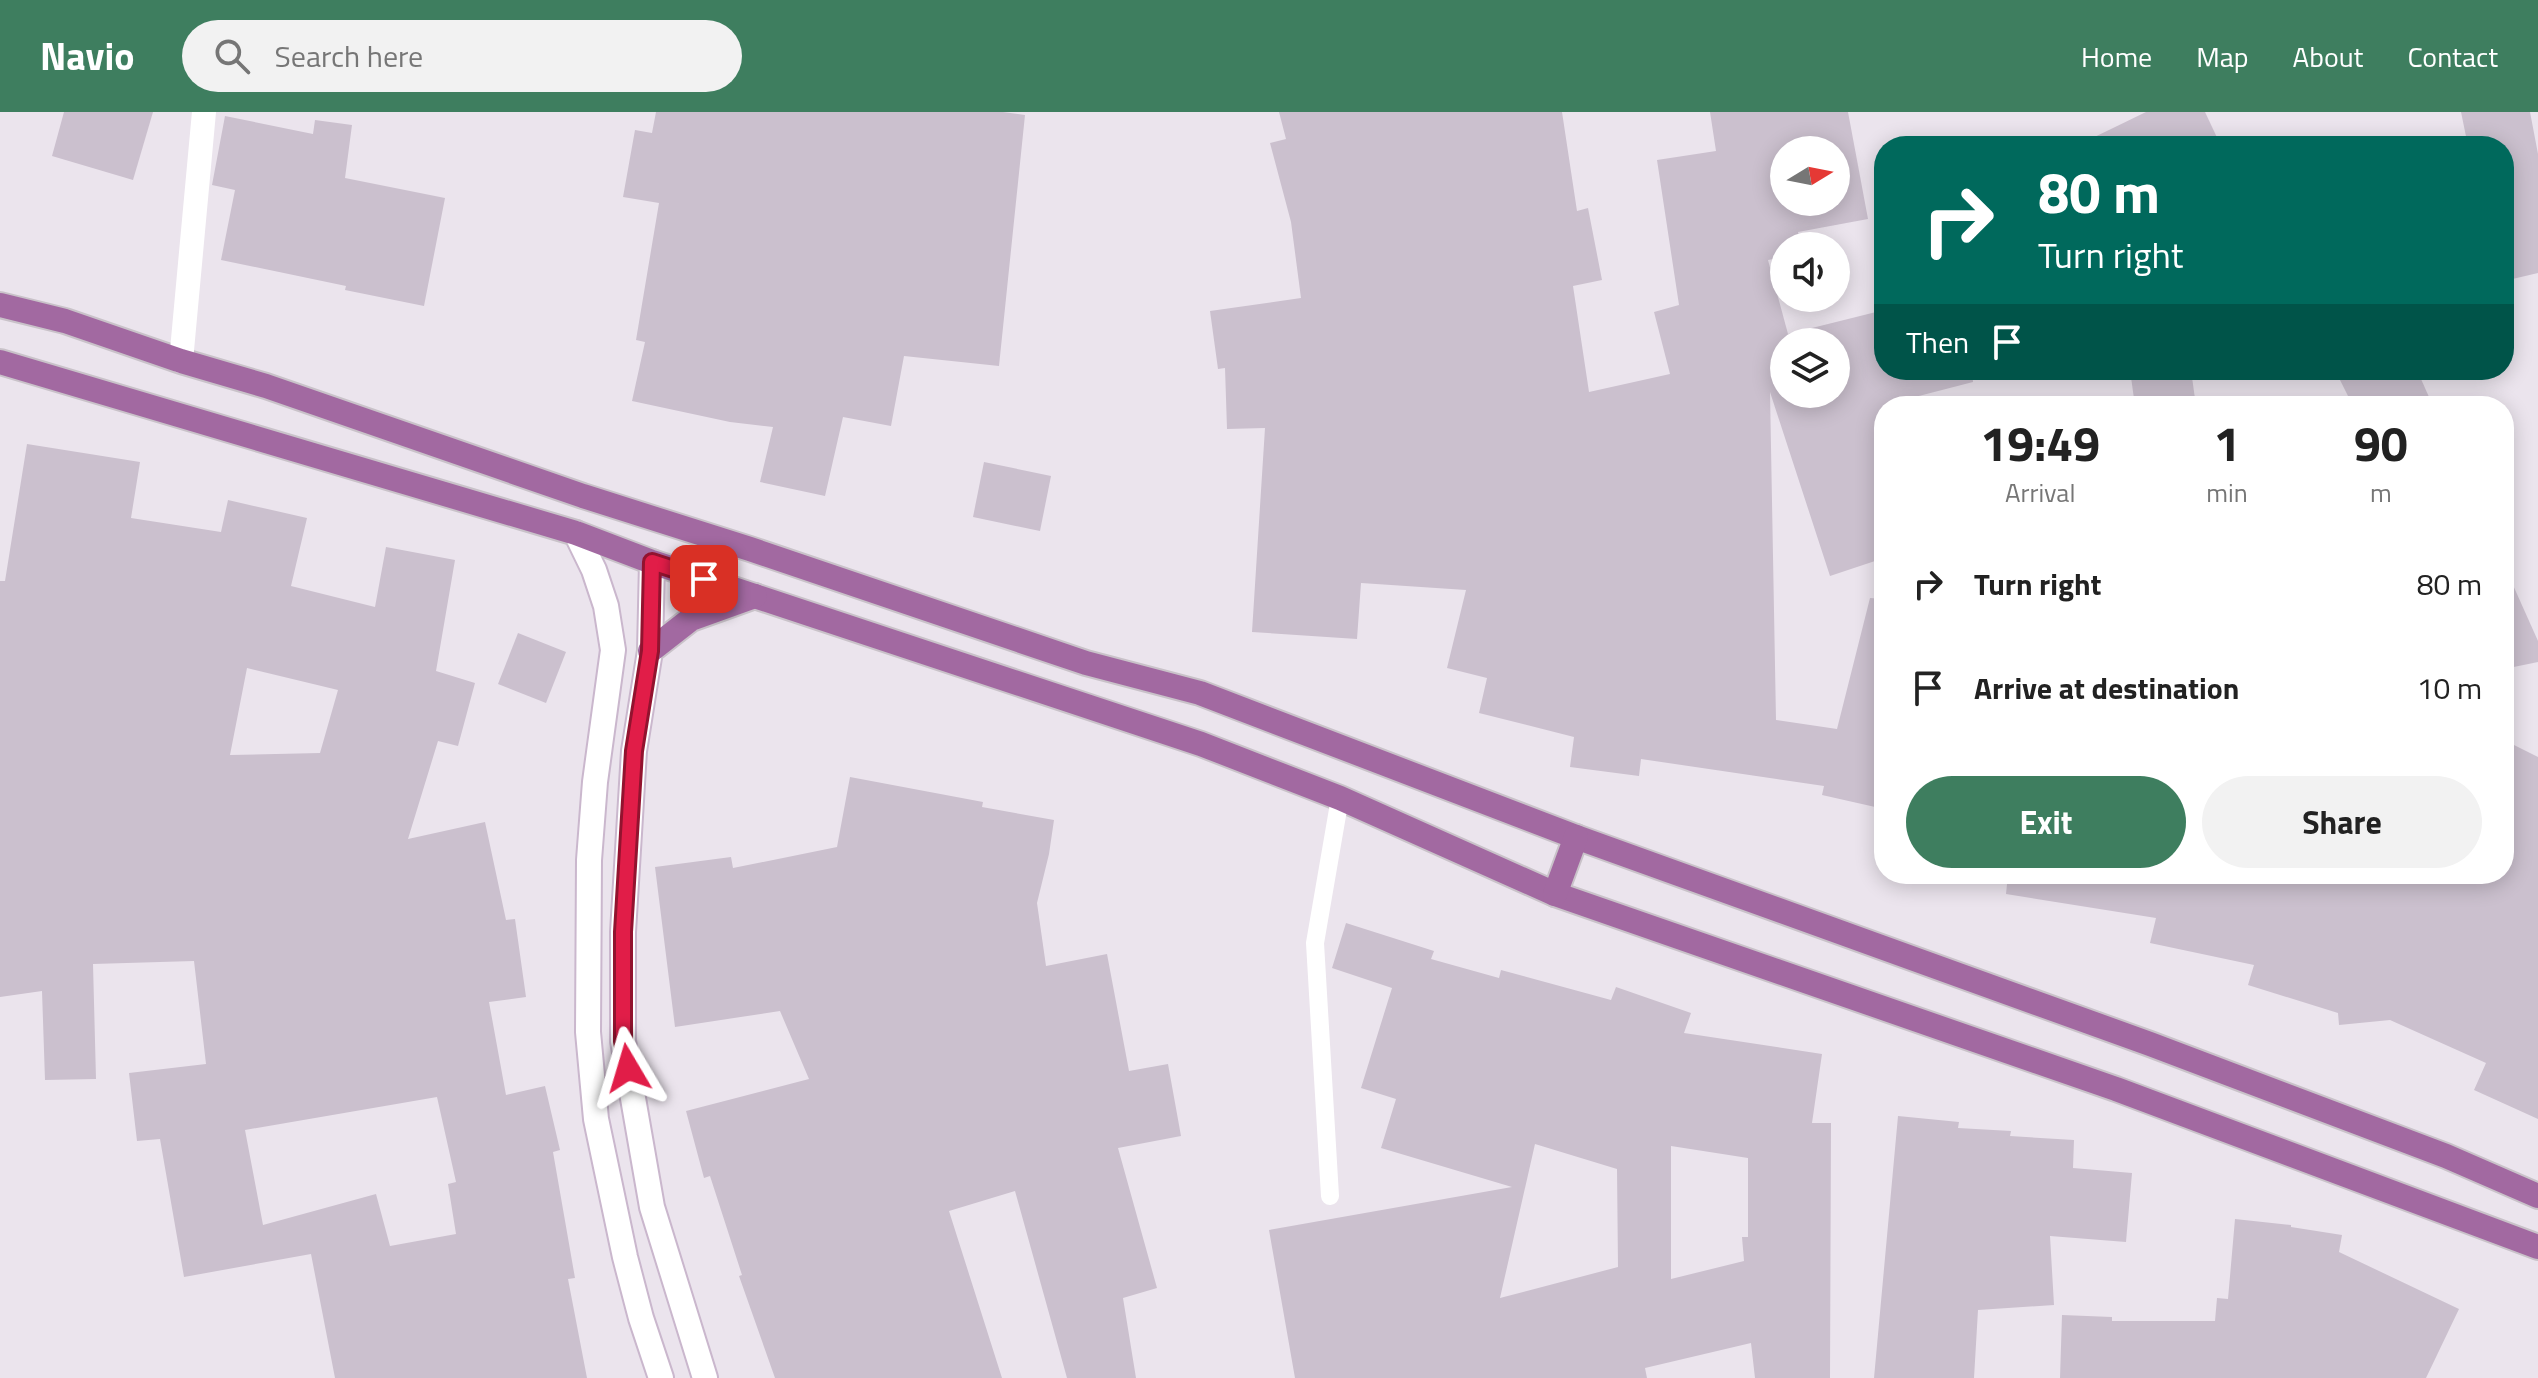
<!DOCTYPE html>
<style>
:root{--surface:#fff;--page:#f2f2f2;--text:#222;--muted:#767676;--accent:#3e7e5f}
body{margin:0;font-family:"Titillium Web",sans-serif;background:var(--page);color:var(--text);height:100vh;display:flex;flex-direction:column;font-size:30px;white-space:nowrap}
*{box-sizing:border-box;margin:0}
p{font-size:26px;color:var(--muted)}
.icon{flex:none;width:44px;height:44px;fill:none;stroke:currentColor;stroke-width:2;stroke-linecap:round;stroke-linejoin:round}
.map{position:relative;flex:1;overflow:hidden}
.drawer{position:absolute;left:1874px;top:284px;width:640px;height:488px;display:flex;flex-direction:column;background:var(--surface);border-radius:32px;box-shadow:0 4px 20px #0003}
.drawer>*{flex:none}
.hud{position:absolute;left:1874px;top:24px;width:640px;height:244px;border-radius:32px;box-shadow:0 4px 20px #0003;background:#00695c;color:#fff;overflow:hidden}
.needle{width:52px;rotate:80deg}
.buttons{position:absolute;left:1770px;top:24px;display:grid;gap:16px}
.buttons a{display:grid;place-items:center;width:80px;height:80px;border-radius:50%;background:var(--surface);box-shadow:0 4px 20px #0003;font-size:40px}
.pin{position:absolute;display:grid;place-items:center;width:68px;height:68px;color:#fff;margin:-34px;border-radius:16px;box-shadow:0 4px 12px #0006}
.me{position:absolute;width:88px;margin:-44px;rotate:353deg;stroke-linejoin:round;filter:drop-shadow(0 0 6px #0008)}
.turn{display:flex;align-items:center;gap:28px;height:168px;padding:0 32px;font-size:36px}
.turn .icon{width:104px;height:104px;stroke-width:2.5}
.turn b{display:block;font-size:56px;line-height:68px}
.then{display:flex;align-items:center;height:76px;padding:0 32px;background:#0003;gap:16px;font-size:30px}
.eta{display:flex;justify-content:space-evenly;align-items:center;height:136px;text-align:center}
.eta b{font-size:48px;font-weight:700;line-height:56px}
.action{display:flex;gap:16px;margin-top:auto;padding:16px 32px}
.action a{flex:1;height:92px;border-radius:48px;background:var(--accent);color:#fff;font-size:32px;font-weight:700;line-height:92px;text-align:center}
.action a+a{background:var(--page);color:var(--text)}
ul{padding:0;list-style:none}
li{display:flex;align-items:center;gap:24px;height:104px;padding:0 32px}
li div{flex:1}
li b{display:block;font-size:30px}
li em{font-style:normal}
header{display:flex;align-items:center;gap:48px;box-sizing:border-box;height:112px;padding:0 40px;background:var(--accent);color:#fff}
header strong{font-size:38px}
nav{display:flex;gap:44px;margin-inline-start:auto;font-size:28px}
.search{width:560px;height:72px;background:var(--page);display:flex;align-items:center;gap:20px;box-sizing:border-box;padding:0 28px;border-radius:44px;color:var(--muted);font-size:30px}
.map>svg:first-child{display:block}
.building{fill:#cbc0ce;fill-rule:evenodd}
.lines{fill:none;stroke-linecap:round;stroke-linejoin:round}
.secondary-casing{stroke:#cab7cd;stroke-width:28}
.primary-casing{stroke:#c9c2c9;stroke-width:28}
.lane{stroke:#fff;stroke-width:18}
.street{stroke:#fff;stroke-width:24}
.secondary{stroke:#fff;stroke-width:24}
.primary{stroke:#a269a1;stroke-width:24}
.route-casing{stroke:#92132f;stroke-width:20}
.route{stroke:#e11d48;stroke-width:14}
</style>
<header>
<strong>Navio</strong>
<div class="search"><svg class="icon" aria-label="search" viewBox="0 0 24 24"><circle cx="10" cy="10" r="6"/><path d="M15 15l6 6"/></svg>Search here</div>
<nav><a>Home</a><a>Map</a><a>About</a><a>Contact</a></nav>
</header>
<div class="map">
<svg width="2538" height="1266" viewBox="0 0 2538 1266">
<rect width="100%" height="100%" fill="#ebe4ed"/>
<g class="building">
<path d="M 64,0 L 153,0 L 133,68 L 52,44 Z"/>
<path d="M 656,0 L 1003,0 L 1025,3 L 999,254 L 904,244 L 891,314 L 843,305 L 825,384 L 760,370 L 773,315 L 730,310 L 632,289 L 645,230 L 636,228 L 659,91 L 623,85 L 635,18 L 652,21 Z"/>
<path d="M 1279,0 L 1562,0 L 1577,99 L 1588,96 L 1602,168 L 1573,174 L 1589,280 L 1670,262 L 1654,200 L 1679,193 L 1657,48 L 1716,39 L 1710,0 L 1848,0 L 1868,107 L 1798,120 L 1801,134 L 1784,134 L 1784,145 L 1768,148 L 1788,222 L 1884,198 L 1884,258 L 1972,258 L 1973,270 L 1884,293 L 1884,446 L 1830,464 L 1770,280 L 1776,608 L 1837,617 L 1870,486 L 1884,487 L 1884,697 L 1822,683 L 1824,674 L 1641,647 L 1639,664 L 1570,655 L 1574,625 L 1479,601 L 1487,566 L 1447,556 L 1466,478 L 1361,471 L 1357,527 L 1252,520 L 1265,316 L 1227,317 L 1225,256 L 1218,257 L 1210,199 L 1301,186 L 1291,110 L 1270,31 L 1286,27 ZM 1784,38 L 1836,38 L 1836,90 L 1784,90 ZM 1784,230 L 1836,230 L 1836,282 L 1784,282 Z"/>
<path d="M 2146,0 L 2205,0 L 2221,34 L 2076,34 Z"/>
<path d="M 2461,0 L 2530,0 L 2538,42 L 2538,161 L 2504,169 L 2504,34 L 2468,34 Z"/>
<path d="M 225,4 L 313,22 L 315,8 L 352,13 L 345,66 L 445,86 L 424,194 L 345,178 L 346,174 L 221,148 L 235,78 L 212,73 Z"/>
<path d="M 2130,258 L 2191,258 L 2196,294 L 2135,294 Z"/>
<path d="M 2335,258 L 2417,258 L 2433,294 L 2353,294 Z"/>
<path d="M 27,332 L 140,350 L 131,406 L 221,420 L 228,388 L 307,406 L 291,474 L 375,495 L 386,435 L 455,448 L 436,559 L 475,571 L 458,634 L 438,629 L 408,727 L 485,710 L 506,808 L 515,807 L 526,885 L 489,890 L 506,983 L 545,974 L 560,1038 L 553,1040 L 575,1166 L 568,1167 L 587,1266 L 335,1266 L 311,1142 L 184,1165 L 160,1027 L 137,1029 L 129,961 L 206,952 L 194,849 L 93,852 L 96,967 L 45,968 L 42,879 L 0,885 L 0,469 L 5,469 ZM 247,556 L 338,578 L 320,641 L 230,643 ZM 437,985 L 456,1070 L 448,1072 L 456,1122 L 390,1134 L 376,1082 L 263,1113 L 245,1018 Z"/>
<path d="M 984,350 L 1051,364 L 1040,419 L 973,405 Z"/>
<path d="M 2504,453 L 2538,529 L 2538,550 L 2504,557 Z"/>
<path d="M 518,521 L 566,540 L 546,591 L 498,572 Z"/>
<path d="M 2504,628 L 2538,645 L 2538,1007 L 2474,978 L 2486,951 L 2390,908 L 2339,913 L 2338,901 L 2248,873 L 2254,853 L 2150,831 L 2156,806 L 2006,782 L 2008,762 L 2504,762 Z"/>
<path d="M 850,665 L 983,690 L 982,695 L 1054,708 L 1049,742 L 1037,791 L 1046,854 L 1107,842 L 1129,959 L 1168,952 L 1181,1024 L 1118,1036 L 1157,1176 L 1123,1186 L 1136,1266 L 1067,1266 L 1015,1079 L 949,1099 L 1002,1266 L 775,1266 L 739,1164 L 742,1163 L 710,1064 L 704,1066 L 686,999 L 809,967 L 780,899 L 675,915 L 655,755 L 731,745 L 733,756 L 837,735 Z"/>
<path d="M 1346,811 L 1434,839 L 1431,847 L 1499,866 L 1501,858 L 1611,888 L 1616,875 L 1691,901 L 1684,921 L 1822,942 L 1812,1011 L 1831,1011 L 1830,1266 L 1755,1266 L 1751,1231 L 1645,1256 L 1647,1266 L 1295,1266 L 1269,1118 L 1512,1075 L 1381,1036 L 1396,987 L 1361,976 L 1392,876 L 1332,856 ZM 1535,1032 L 1617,1057 L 1618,1155 L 1500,1186 ZM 1671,1034 L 1748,1046 L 1748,1125 L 1742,1125 L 1744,1149 L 1671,1167 Z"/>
<path d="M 1898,1004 L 1959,1010 L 1958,1016 L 2011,1019 L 2010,1024 L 2074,1028 L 2073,1056 L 2132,1061 L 2126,1130 L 2050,1124 L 2054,1193 L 1978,1198 L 1974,1266 L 1874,1266 Z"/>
<path d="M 2235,1107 L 2291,1113 L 2291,1115 L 2342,1123 L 2339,1140 L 2459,1197 L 2426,1266 L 2060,1266 L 2062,1203 L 2112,1205 L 2112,1209 L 2215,1209 L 2217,1186 L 2228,1187 Z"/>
</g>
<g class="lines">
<g class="secondary-casing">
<g id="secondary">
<path d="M 576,421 L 594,458 L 606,494 L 613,538 L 595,670 L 589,748 L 588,920 L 596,1007 L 625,1145 L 641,1206 L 661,1266"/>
<path d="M 652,450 L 650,539 L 634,639 L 623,820 L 623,929 L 652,1095 L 705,1266"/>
</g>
</g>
<g class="primary-casing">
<g id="primary">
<path d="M 0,193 L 65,209 L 181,249 L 266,274 L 583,384 L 750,437 L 1086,551 L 1200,581 L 1576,725 L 2150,932 L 2446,1044 L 2538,1084"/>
<path d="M 0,250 L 576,421 L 652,450 L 1201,632 L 1340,686 L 1555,782 L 2116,977 L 2538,1135"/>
<path d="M 650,539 L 691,507 L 755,484"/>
<path d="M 1555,782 L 1576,725"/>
</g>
</g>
<path class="lane" d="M 1330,1084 L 1315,831 L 1340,686"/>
<path class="street" d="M 181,249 L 204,0"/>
<use href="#secondary" class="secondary"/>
<use href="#primary" class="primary"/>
</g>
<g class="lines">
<g class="route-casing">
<path id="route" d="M 628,956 L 623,929 L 623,820 L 634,639 L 650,539 L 652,450 L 704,467"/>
</g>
<use href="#route" class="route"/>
</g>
</svg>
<div class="buttons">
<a><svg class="needle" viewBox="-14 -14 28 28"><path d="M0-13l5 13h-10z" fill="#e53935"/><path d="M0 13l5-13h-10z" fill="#767676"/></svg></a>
<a><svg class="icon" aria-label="sound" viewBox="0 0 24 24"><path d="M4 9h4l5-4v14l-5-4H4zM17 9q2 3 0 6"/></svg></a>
<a><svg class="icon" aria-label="layers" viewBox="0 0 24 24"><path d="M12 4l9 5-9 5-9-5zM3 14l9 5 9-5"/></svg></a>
</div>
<div class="pin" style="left:704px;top:467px;background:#d93025"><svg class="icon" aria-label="arrive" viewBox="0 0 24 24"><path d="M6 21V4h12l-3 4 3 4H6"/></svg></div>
<svg class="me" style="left:628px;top:956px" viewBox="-20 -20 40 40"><path d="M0-17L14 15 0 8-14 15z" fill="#e11d48" stroke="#fff" stroke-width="4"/></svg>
<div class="hud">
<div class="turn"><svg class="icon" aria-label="right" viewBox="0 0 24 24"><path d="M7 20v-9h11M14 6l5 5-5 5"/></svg><div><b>80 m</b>Turn right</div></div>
<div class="then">Then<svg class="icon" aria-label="arrive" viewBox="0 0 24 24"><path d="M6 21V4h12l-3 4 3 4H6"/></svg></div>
</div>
<section class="drawer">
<div class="eta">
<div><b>19:49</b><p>Arrival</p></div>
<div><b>1</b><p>min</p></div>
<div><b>90</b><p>m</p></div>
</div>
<ul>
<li><svg class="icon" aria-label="right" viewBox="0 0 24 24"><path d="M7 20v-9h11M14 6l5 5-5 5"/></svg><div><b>Turn right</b></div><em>80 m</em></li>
<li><svg class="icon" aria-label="arrive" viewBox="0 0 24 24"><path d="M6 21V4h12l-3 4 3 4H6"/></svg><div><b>Arrive at destination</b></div><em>10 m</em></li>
</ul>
<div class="action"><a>Exit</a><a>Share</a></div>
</section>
</div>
